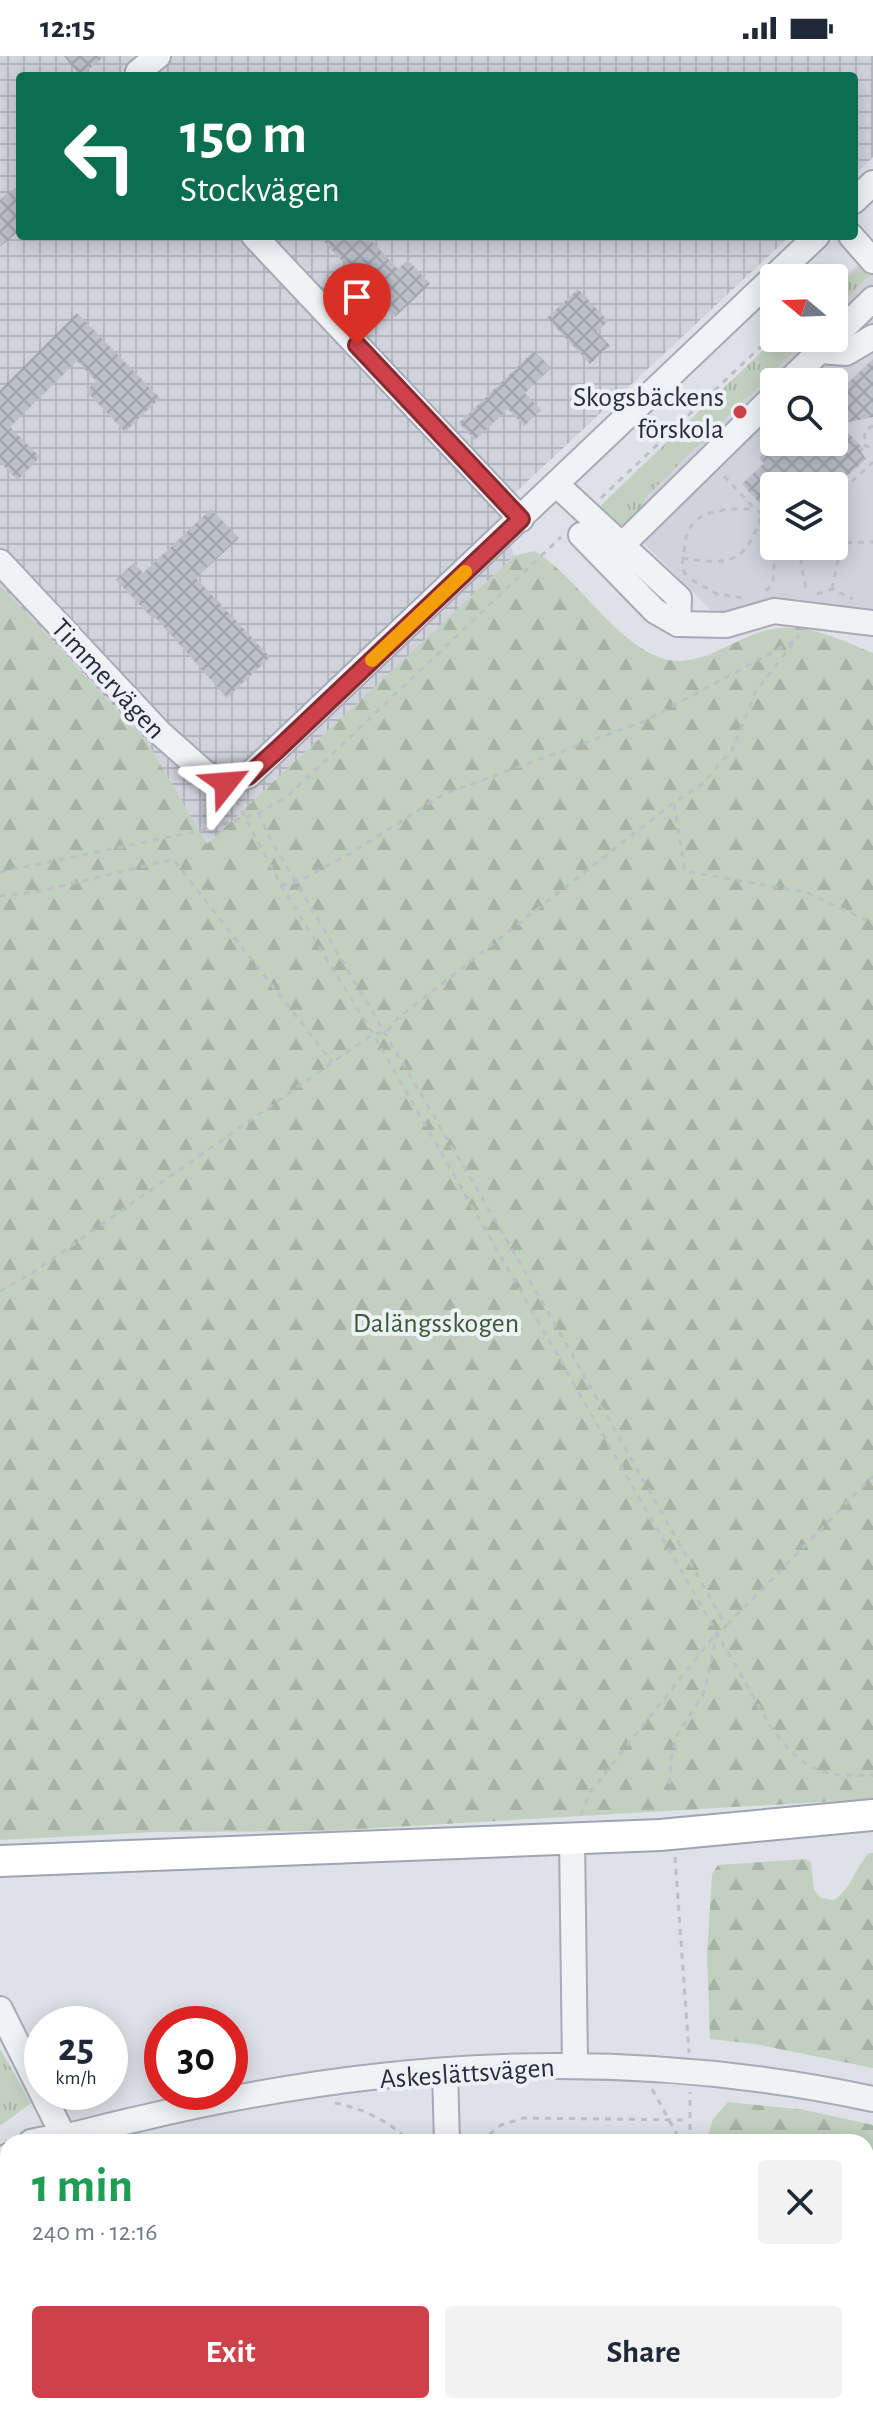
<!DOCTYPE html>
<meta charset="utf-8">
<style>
:root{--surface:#fff;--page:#f2f2f3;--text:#1f2937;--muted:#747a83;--accent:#ce414b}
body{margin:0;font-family:"Alegreya Sans",sans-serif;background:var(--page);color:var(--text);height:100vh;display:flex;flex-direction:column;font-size:30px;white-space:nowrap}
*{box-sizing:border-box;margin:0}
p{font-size:26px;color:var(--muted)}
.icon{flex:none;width:44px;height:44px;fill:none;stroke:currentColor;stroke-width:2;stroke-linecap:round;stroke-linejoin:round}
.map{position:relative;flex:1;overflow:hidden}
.sheet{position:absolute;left:0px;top:2078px;width:874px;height:280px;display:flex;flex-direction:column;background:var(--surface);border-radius:24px 24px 0 0;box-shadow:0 4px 20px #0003}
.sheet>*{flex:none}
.guide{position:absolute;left:16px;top:16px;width:842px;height:168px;border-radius:8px;box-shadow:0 4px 20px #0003;background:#0b6e4f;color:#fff;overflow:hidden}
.needle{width:52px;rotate:289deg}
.fabs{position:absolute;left:760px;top:208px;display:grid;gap:16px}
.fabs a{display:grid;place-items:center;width:88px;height:88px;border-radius:8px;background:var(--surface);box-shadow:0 4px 20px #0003;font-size:40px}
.speed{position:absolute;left:24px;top:1950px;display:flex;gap:16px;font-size:40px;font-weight:700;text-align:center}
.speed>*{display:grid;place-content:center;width:104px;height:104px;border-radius:50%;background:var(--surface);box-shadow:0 4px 20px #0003;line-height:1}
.speed small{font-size:20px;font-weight:400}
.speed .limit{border:12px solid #d22;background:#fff;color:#111}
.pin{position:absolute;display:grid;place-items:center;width:68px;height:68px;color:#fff;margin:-82px -34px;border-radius:50% 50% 50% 0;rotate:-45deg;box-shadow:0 0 8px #0007}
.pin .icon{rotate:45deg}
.me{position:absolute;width:88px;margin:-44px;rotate:62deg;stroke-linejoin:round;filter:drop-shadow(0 0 6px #0008)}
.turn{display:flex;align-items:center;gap:28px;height:168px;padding:0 32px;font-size:36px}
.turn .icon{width:104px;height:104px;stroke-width:2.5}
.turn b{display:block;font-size:56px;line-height:68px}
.round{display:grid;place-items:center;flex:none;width:84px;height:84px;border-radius:8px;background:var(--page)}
.head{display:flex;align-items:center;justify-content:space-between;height:136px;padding:0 32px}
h1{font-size:48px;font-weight:700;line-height:60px;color:#1e9e55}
.action{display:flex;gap:16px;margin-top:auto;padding:16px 32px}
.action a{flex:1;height:92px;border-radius:8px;background:var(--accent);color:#fff;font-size:32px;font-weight:700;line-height:92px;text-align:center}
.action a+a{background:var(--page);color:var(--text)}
.status{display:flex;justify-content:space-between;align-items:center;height:56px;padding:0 40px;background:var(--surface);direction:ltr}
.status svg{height:22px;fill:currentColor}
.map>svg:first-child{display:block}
.built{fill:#d0d3dc;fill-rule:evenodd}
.industrial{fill:url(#industrial-grid)}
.grass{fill:url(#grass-tufts)}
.forest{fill:url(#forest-firs)}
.building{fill:url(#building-cross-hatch)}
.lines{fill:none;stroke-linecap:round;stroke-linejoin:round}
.minor-casing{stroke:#a7abb4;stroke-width:28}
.major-casing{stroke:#9da4b3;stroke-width:34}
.path{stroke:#bcbfc6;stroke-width:3;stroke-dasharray:6 6;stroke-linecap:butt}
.minor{stroke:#f0f2f6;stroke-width:24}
.major{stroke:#fff;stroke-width:30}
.route-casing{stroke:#862a31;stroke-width:20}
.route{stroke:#ce414b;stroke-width:14}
.slow{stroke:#f59e0b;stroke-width:14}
.poi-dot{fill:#ce414b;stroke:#edf0f5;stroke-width:3}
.labels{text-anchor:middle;stroke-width:8;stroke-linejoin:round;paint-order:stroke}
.poi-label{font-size:28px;fill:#272d3e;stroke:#edf0f5;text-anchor:end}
.street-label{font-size:28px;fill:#272d3e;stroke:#edf0f5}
.park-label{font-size:28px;fill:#385a34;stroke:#edf0f5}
</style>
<div class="status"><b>12:15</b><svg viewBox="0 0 49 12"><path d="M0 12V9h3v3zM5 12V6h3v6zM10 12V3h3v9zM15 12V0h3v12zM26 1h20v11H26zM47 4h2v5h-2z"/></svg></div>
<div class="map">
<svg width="873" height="2358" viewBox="0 0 873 2358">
<defs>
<pattern id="industrial-grid" width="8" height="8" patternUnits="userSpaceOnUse" patternTransform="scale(2)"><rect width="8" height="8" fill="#d0d3dc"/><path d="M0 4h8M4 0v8" fill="none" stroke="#b3b5be"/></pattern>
<pattern id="grass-tufts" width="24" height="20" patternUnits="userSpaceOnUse" patternTransform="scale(2)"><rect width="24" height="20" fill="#c2d1bf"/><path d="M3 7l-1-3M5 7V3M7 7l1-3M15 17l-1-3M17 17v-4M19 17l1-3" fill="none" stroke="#a7b4a5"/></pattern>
<pattern id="forest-firs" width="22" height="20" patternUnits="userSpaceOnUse" patternTransform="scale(2)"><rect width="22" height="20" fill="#c2d1bf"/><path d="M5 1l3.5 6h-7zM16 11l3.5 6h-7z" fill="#a7b4a5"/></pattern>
<pattern id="building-cross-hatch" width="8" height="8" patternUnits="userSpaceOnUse" patternTransform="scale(2)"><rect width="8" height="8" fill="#bbbfca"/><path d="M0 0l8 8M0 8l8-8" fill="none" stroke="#a1a4af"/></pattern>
</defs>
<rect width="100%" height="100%" fill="#dee1e7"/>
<path class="built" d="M 873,194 L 873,562 L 716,559 L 607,451 L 782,282 L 834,282 L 834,231 ZM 774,326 L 834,326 L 834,386 L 774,386 ZM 774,430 L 834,430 L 834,490 L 774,490 Z"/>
<path class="industrial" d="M 0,0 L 873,0 L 873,101 L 854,120 L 854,20 L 20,20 L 20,180 L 790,180 L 499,452 L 514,500 L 207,789 L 147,686 L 0,529 Z"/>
<g class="grass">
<path d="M 866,204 L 873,216 L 834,254 L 834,235 Z"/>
<path d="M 776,282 L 784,282 L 796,293 L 644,443 L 643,453 L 621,472 L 598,452 Z"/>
<path d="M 0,1993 L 31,2047 L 0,2070 Z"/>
<path d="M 8,2148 L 8,2245 L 0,2252 L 0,2156 Z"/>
<path d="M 0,2254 L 8,2263 L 8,2350 L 82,2350 L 89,2358 L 0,2358 Z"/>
<path d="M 114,2350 L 187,2350 L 191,2358 L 104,2358 Z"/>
</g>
<g class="forest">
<path d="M 534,495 C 580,521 624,604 679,605 C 707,605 735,584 760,576 C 799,563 837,582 873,597 L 873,1743 L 324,1775 L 157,1776 L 0,1784 L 0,529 L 147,686 L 207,788 L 514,500 Z"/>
<path d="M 869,1797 L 873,1797 L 873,2012 L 755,1988 L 710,1983 L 707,1899 L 712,1818 L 718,1809 L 805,1803 L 811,1806 L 814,1834 L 821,1842 L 834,1844 C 852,1832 854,1813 869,1797 Z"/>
<path d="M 728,2046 L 805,2054 L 873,2069 L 873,2358 L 846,2358 L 841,2350 L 866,2350 L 866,2086 L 706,2086 L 713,2063 Z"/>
</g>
<g class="building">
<path d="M 64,0 L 105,0 L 80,20 Z"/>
<path d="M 20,128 L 20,174 L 0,191 L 0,144 Z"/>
<path d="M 319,180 L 367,180 L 398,213 L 408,204 L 430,228 L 395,261 Z"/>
<path d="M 578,233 L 608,265 L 597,276 L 610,290 L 590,308 L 547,262 Z"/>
<path d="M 77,257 L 160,342 L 125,376 L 86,335 L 96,325 L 77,305 L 10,371 L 40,401 L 18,424 L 0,406 L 0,334 Z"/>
<path d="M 534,295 L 551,312 L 525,337 L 541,354 L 524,370 L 508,353 L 475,384 L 459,367 Z"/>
<path d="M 873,303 L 873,361 L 840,368 L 864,394 L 861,396 L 866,403 L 834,432 L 816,416 L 796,430 L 774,430 L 774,462 L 742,428 L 764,407 L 759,402 L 775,386 L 834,386 L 834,340 Z"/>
<path d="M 211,453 L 239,482 L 196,522 L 270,601 L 227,642 L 155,561 L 153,563 L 116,524 L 134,507 L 143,517 Z"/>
</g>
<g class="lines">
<g class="minor-casing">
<g id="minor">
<path d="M 138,16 L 158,0"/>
<path d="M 854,145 L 873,127"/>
<path d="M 254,180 L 521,463"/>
<path d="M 851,180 L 873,205"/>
<path d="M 834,281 L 873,243"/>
<path d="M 820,295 L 846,297 L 873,281"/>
<path d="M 788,326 L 833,282"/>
<path d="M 557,429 L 679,542 L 678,568"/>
<path d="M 581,479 L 655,555 L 678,568 L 726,569 L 774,555 L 873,567"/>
<path d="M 622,489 L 774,340"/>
<path d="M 0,506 L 160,677 L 205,717 L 226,727 L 248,720 L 817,180"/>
<path d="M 572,1781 L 575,2009"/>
<path d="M 0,1953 L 64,2081"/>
<path d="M 445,2015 L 447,2086"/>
<path d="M 31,2086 C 44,2082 55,2082 67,2080 C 91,2075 114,2068 138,2063 C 383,2004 625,1990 873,2043"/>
<path d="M 0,2106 L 8,2100"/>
<path d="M 0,2135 L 8,2127"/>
<path d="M 319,2350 L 324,2358"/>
<path d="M 382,2350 L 382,2358"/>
<path d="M 456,2350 L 457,2358"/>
<path d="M 702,2350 L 706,2358"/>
</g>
</g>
<g class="major-casing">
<path id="major" d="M 0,1805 L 660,1779 L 873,1759"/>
</g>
<g class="path">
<path d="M 831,222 L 848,205"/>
<path d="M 765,257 L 774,265"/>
<path d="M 873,370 L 865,374 L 864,389 L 873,393"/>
<path d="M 724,420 L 755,453 L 774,466"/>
<path d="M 805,430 L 807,427"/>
<path d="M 601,442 L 774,278"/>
<path d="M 834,442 L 873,406"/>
<path d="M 834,487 L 873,486"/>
<path d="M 802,490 L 801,509 L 807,537"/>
<path d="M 682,502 C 731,510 746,507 762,458"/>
<path d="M 686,519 C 679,508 684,501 685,489 C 688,451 727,453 755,453"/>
<path d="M 692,524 L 717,538 L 744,542"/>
<path d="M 832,533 L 838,504 L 834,487"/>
<path d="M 766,535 L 773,527 L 775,490"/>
<path d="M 817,538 L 832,533 L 853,543"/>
<path d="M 236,744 L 281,829 L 373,978 L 772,1673 C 804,1715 821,1721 873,1719"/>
<path d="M 674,748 L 685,815 L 805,836 L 873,867"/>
<path d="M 259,757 L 267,777 L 515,1198 L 726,1570 L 717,1577 L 704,1637 L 677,1679 L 671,1702 L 669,1736"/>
<path d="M 0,816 L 208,773 L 259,757 L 289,739 L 561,481"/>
<path d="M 281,829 L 297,826 L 351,797 L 444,738 L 645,665 L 795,584"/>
<path d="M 0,840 L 42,835 L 173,803 L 332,1006"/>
<path d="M 0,1235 L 34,1216 L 373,978 L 386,976 L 398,962 L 673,747 L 701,729 L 732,694 L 756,635 L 799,579"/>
<path d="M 727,1569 L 873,1420"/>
<path d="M 581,1759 L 590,1736 L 714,1580"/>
<path d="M 675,1801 L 689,1997"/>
<path d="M 652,2033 L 681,2086"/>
<path d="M 335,2047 C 362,2052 391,2066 410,2086"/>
<path d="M 480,2086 L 501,2069 L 524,2062 L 689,2064"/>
<path d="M 690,2086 L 690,2036"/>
<path d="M 203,2350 L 208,2358"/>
<path d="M 819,2350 L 823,2358"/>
</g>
<use href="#minor" class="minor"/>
<use href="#major" class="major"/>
</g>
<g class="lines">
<g class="route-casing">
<path id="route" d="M 226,727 L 248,720 L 276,695 L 521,463 L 357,289"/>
</g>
<use href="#route" class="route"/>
<path class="slow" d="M 372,604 L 465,516"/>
</g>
<circle class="poi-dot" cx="740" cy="356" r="8"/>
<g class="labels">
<g class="poi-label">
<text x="724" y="350">Skogsbäckens<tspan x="724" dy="32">förskola</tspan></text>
</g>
<g class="street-label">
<text transform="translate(109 622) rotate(47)" y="10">Timmervägen</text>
<text transform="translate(467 2016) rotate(-4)" y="10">Askeslättsvägen</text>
</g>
<g class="park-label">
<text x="436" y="1276">Dalängsskogen</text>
</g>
</g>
</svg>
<div class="fabs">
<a><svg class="needle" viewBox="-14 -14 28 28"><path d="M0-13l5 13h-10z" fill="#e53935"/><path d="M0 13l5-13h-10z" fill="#747a83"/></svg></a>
<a><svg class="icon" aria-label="search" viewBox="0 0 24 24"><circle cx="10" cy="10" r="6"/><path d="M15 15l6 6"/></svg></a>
<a><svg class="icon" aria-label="layers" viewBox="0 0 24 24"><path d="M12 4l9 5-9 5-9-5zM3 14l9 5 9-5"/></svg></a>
</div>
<div class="speed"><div>25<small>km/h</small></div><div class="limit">30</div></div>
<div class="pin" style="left:357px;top:289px;background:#d93025"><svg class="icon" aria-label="arrive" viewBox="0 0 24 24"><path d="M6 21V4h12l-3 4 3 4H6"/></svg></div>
<svg class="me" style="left:226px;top:727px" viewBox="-20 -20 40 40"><path d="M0-17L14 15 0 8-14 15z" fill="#ce414b" stroke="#fff" stroke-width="4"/></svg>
<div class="guide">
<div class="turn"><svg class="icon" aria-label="left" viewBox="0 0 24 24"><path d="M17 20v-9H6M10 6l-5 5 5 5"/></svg><div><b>150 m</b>Stockvägen</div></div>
</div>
<section class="sheet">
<div class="head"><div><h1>1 min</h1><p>240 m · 12:16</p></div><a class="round"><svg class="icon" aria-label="close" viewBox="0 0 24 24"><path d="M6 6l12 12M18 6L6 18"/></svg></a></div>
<div class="action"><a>Exit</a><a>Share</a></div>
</section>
</div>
